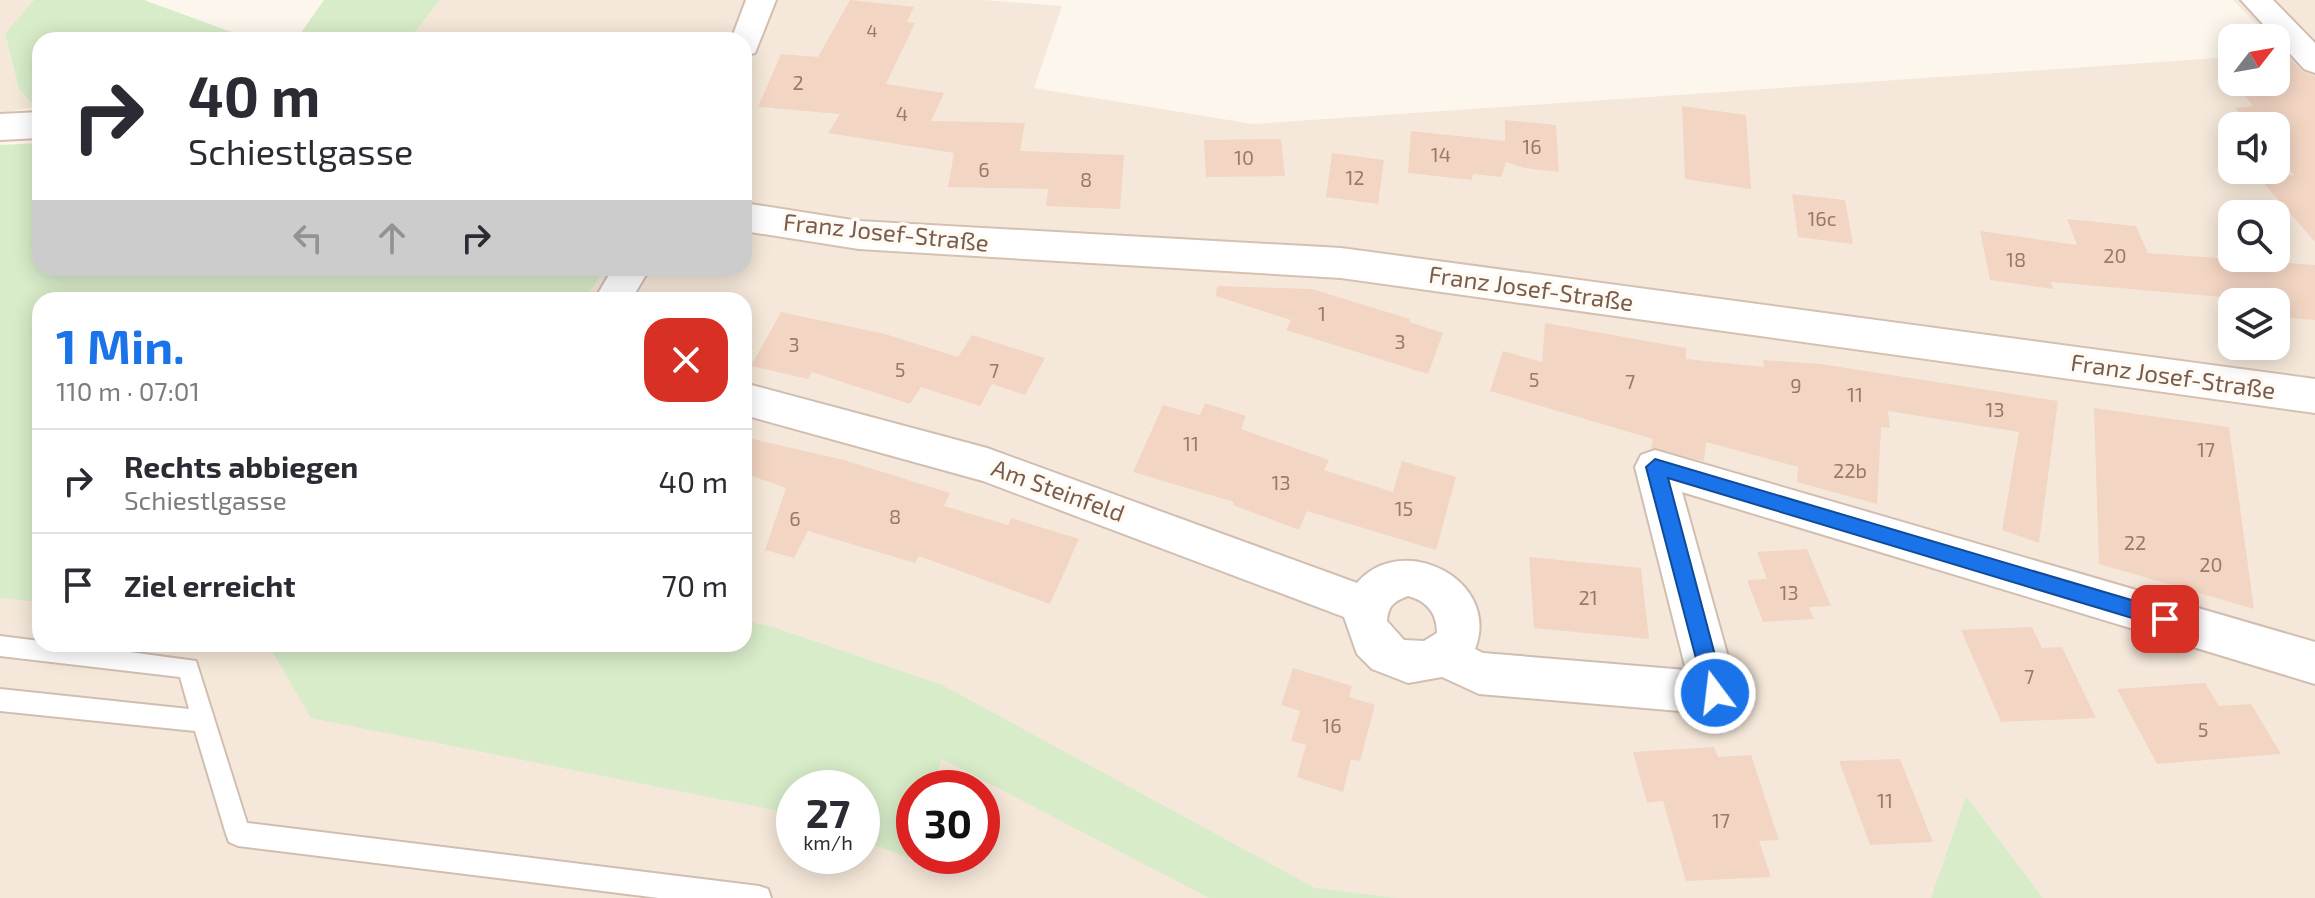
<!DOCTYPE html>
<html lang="de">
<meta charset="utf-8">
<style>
:root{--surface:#fff;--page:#f2f2f3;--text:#2b2b33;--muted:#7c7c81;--line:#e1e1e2;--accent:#1a73e8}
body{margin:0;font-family:"Exo 2",sans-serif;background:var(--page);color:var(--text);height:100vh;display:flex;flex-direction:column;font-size:30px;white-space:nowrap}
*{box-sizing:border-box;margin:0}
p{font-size:26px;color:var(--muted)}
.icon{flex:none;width:44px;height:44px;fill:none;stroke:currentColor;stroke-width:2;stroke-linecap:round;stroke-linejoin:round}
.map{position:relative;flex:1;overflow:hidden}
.details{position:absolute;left:32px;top:292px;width:720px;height:360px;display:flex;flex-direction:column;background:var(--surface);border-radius:24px;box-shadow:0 4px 20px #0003}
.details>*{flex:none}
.banner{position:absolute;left:32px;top:32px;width:720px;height:244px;border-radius:24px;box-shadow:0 4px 20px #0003;background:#fff;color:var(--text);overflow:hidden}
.needle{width:52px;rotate:59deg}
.controls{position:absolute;left:2218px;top:24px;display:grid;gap:16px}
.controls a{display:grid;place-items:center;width:72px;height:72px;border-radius:16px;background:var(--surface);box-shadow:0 4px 20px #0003;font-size:40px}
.speed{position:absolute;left:776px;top:770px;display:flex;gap:16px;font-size:40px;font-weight:700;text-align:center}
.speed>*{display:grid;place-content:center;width:104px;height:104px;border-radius:50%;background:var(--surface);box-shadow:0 4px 20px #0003;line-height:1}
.speed small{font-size:20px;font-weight:400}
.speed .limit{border:12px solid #d22;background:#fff;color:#111}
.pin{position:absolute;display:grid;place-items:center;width:68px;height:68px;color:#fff;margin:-34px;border-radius:16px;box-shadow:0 4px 12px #0006}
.me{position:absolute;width:88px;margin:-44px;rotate:345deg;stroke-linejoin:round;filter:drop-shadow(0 0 6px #0008)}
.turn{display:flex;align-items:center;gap:28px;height:168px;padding:0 24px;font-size:36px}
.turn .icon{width:104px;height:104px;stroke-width:2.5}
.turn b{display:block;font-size:56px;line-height:68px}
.lanes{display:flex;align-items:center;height:76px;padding:0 24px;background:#0003;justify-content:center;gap:40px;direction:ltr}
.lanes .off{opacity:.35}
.round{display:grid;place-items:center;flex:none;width:84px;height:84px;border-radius:24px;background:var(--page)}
.head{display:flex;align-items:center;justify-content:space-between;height:136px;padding:0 24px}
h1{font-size:48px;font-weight:700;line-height:60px;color:var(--accent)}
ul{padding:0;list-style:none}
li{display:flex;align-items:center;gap:24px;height:104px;padding:0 24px;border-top:2px solid var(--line)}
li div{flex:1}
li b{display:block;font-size:30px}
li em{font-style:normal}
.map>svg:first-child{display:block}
.residential{fill:#f5e8da;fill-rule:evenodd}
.green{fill:#d8ecc9}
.building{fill:#f3d5c3}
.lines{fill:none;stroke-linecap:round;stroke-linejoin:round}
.lane-casing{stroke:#d1beb0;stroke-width:4}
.street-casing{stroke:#d1beb0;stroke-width:4}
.secondary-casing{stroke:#d6c0b0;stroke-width:4}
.lane{fill:#fff;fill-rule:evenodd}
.street{fill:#fff;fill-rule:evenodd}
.secondary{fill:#fff;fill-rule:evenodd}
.route{fill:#1a73e8;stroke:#114b97;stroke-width:2}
.labels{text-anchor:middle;stroke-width:7;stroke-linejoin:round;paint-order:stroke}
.far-number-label{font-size:18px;fill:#987a6a}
.number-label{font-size:20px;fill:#987a6a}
.street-label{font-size:24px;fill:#7a5c4d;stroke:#fffaf3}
</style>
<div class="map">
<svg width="2315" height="898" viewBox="0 0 2315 898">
<rect width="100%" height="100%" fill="#fdf6ec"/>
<g class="residential">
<path d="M 0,0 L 34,0 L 5,35 L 19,89 L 35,107 L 0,113 Z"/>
<path d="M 440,0 L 983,0 L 1062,6 L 1034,88 L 1253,124 L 2232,57 L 2232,82 L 2276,82 L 2276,38 L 2270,38 L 2233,0 L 2315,0 L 2315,898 L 0,898 L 0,387 L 40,394 L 40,644 L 744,644 L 744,300 L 584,300 L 606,268 L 744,268 L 744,40 L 409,40 ZM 2232,126 L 2276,126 L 2276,170 L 2232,170 ZM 2232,214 L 2276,214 L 2276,258 L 2232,258 ZM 2232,302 L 2276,302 L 2276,346 L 2232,346 ZM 794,788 L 862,788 L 862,856 L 794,856 ZM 914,788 L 982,788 L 982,856 L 914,856 Z"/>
</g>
<g class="green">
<path d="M 34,0 L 144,0 L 253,40 L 40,40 L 40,107 L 35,107 L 19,89 L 5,34 Z"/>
<path d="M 324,0 L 440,0 L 409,40 L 296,40 Z"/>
<path d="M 40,143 L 40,268 L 606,268 L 584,300 L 40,300 L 40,602 L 0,598 L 0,145 Z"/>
<path d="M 744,621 L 773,627 L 942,685 L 1315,888 L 1397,898 L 1209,898 L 942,759 L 932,788 L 914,788 L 914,844 L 909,858 L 862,840 L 862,788 L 794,788 L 794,814 L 311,718 L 268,644 L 744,644 Z"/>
<path d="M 1966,796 L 2043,898 L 1931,898 Z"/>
</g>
<g class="building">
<path d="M 850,0 L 914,7 L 907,22 L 915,23 L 886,84 L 944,93 L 931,121 L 1025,123 L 1020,151 L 1124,155 L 1120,209 L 1046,206 L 1048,189 L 948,187 L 954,153 L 828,133 L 840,114 L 758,107 L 781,54 L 818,57 Z"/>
<path d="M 2276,43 L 2302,71 L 2315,76 L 2315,242 L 2260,179 L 2294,175 L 2276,155 L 2276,126 L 2251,126 L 2235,108 L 2253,106 L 2234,82 L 2276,82 Z"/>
<path d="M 1682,106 L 1746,115 L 1751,189 L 1685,179 Z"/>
<path d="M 1505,120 L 1556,125 L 1559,172 L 1524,168 L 1506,162 L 1501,177 L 1473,174 L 1472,180 L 1408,173 L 1411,131 L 1505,141 Z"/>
<path d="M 1281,139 L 1285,176 L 1206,177 L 1204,140 Z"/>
<path d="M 1332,153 L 1384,160 L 1378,204 L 1326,197 Z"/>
<path d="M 1792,194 L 1845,200 L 1853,244 L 1798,237 Z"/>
<path d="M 2067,219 L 2136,226 L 2148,253 L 2315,265 L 2315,320 L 2276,317 L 2276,302 L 2236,302 L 2234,298 L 2051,282 L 2053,289 L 1990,280 L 1980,231 L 2077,245 Z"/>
<path d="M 1217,286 L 1312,289 L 1410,319 L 1409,322 L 1443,333 L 1428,374 L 1286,330 L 1291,320 L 1216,296 Z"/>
<path d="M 781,312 L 885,334 L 958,357 L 972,335 L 1045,358 L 1025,395 L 992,384 L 980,406 L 921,387 L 910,404 L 812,372 L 808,379 L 751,366 Z"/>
<path d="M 1545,323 L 1686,348 L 1686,359 L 1764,367 L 1763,360 L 1821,364 L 2058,401 L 2039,543 L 2002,530 L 2019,432 L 1888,411 L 1890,428 L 1881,427 L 1877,504 L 1797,482 L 1798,467 L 1706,442 L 1704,461 L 1651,448 L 1653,439 L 1490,391 L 1503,351 L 1542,362 Z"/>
<path d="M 1205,403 L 1246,416 L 1241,429 L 1329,460 L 1324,470 L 1393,492 L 1402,461 L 1456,477 L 1436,550 L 1307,511 L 1299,530 L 1233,505 L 1234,502 L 1133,472 L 1163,405 L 1200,415 Z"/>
<path d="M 2094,408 L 2229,427 L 2254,609 L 2099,564 Z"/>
<path d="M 744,437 L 844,460 L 950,493 L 944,506 L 1008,525 L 1011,518 L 1079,539 L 1050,604 L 919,556 L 915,563 L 808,531 L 794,558 L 765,550 L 786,488 L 744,473 Z"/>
<path d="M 1807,549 L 1831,606 L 1809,607 L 1814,619 L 1763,622 L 1747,580 L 1767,579 L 1757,552 Z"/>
<path d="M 1529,557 L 1641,568 L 1649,639 L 1534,628 Z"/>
<path d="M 2032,627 L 2042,648 L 2062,647 L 2096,718 L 2001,722 L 1961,630 Z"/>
<path d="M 1293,668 L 1352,686 L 1349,697 L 1375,705 L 1360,761 L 1351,759 L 1343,792 L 1297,777 L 1306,745 L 1291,741 L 1300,711 L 1281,705 Z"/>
<path d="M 2205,683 L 2219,706 L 2251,704 L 2281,754 L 2157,764 L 2117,689 Z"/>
<path d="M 1714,747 L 1718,757 L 1751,755 L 1779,840 L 1759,841 L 1771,877 L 1686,881 L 1663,801 L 1647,803 L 1633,752 Z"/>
<path d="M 1900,759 L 1933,842 L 1870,845 L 1839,761 Z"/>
</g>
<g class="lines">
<g class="lane-casing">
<path id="lane" d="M 0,636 L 40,641 L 40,644 L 70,644 L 196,661 L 247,823 L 759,886 L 768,889 L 771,898 L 659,898 L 238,846 L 229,842 L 226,834 L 195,731 L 0,711 L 0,689 L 189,709 L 180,677 L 0,656 Z"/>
</g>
<g class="street-casing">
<g id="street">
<path d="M 746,0 L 776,0 L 755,53 L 744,56 L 744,40 L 731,40 Z"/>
<path d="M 2241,0 L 2273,0 L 2315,43 L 2315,73 L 2304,69 Z"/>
<path d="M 613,268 L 650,268 L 631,300 L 594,300 Z"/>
<path d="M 744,383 L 987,448 L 1357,583 C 1402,530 1502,580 1475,649 L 1483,653 L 1686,670 L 1635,467 L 1641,455 L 1655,450 L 2315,642 L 2315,684 L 1682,492 L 1738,693 L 1731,708 L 1715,714 L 1479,694 L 1442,677 L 1408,683 L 1372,669 L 1357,654 L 1344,617 L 983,481 L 744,415 ZM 1408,596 C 1427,601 1437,613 1437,633 L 1424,641 L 1404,640 L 1387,621 C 1388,606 1394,601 1408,596 Z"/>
</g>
</g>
<g class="secondary-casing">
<g id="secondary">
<path d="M 40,112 L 40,138 L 0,140 L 0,114 Z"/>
<path d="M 744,203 L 859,221 L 1341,248 L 2315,379 L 2315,413 L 1341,278 L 859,249 L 744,231 Z"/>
</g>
</g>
<use href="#lane" class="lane"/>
<use href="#street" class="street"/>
<use href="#secondary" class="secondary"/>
</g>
<path class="route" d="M 1655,459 L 2165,610 L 2175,619 L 2165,628 L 1668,478 L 1725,693 L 1722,700 L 1715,703 L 1708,700 L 1705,693 L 1646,467 Z"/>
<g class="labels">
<g class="far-number-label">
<text x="872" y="37">4</text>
</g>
<g class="number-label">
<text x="798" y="90">2</text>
<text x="902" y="121">4</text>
<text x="1532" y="154">16</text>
<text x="1441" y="162">14</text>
<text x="1244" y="165">10</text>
<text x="984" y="177">6</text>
<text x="1355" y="185">12</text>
<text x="1086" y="187">8</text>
<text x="1822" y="226">16c</text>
<text x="2115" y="263">20</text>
<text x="2016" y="267">18</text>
<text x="1322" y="321">1</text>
<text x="1400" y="349">3</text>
<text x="794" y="352">3</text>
<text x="900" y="377">5</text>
<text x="994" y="378">7</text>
<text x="1534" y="387">5</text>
<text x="1630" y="389">7</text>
<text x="1796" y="393">9</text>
<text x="1855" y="402">11</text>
<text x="1995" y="417">13</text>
<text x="1191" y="451">11</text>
<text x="2206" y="457">17</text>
<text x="1850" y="478">22b</text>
<text x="1281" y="490">13</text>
<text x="1404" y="516">15</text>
<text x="895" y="524">8</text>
<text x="795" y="526">6</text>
<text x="2135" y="550">22</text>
<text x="2211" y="572">20</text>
<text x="1789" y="600">13</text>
<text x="1588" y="605">21</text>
<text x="2029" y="684">7</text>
<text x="1332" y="733">16</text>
<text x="2203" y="737">5</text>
<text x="1885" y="808">11</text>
<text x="1721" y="828">17</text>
</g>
<g class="street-label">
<text transform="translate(886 233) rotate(6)" y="8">Franz Josef-Straße</text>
<text transform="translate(1531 289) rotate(8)" y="8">Franz Josef-Straße</text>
<text transform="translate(2173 377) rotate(8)" y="8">Franz Josef-Straße</text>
<text transform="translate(1058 491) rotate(20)" y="8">Am Steinfeld</text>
</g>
</g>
</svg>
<div class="controls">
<a><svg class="needle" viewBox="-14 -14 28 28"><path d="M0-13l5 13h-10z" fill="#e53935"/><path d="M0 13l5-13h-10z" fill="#7c7c81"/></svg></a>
<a><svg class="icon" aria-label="sound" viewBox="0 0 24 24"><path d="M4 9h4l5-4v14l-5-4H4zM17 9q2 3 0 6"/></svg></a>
<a><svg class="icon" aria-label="search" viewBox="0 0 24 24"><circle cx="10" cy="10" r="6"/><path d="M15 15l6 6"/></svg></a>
<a><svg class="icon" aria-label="layers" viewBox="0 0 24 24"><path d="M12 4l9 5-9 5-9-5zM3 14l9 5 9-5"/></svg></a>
</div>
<div class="speed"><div>27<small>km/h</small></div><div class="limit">30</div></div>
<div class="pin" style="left:2165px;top:619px;background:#d93025"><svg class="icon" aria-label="arrive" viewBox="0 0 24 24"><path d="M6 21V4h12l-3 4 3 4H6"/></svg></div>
<svg class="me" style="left:1715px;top:693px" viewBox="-20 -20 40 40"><circle r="17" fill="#1a73e8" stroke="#fff" stroke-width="3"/><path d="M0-11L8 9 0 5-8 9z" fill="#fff"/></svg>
<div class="banner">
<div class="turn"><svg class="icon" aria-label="right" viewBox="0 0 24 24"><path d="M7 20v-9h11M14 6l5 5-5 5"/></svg><div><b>40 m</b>Schiestlgasse</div></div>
<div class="lanes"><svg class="icon off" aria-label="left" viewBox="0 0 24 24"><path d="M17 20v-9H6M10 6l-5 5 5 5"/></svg><svg class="icon off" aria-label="ahead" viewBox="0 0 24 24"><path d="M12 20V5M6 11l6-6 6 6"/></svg><svg class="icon" aria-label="right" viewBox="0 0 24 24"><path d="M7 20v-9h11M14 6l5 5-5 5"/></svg></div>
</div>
<section class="details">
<div class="head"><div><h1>1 Min.</h1><p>110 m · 07:01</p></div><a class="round" style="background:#d93025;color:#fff"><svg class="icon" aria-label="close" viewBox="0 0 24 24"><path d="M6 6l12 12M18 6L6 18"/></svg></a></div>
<ul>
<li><svg class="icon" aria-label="right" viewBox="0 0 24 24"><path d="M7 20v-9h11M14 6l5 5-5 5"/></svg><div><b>Rechts abbiegen</b><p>Schiestlgasse</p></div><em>40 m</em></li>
<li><svg class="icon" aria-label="arrive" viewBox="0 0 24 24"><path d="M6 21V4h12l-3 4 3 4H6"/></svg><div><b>Ziel erreicht</b></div><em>70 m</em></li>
</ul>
</section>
</div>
